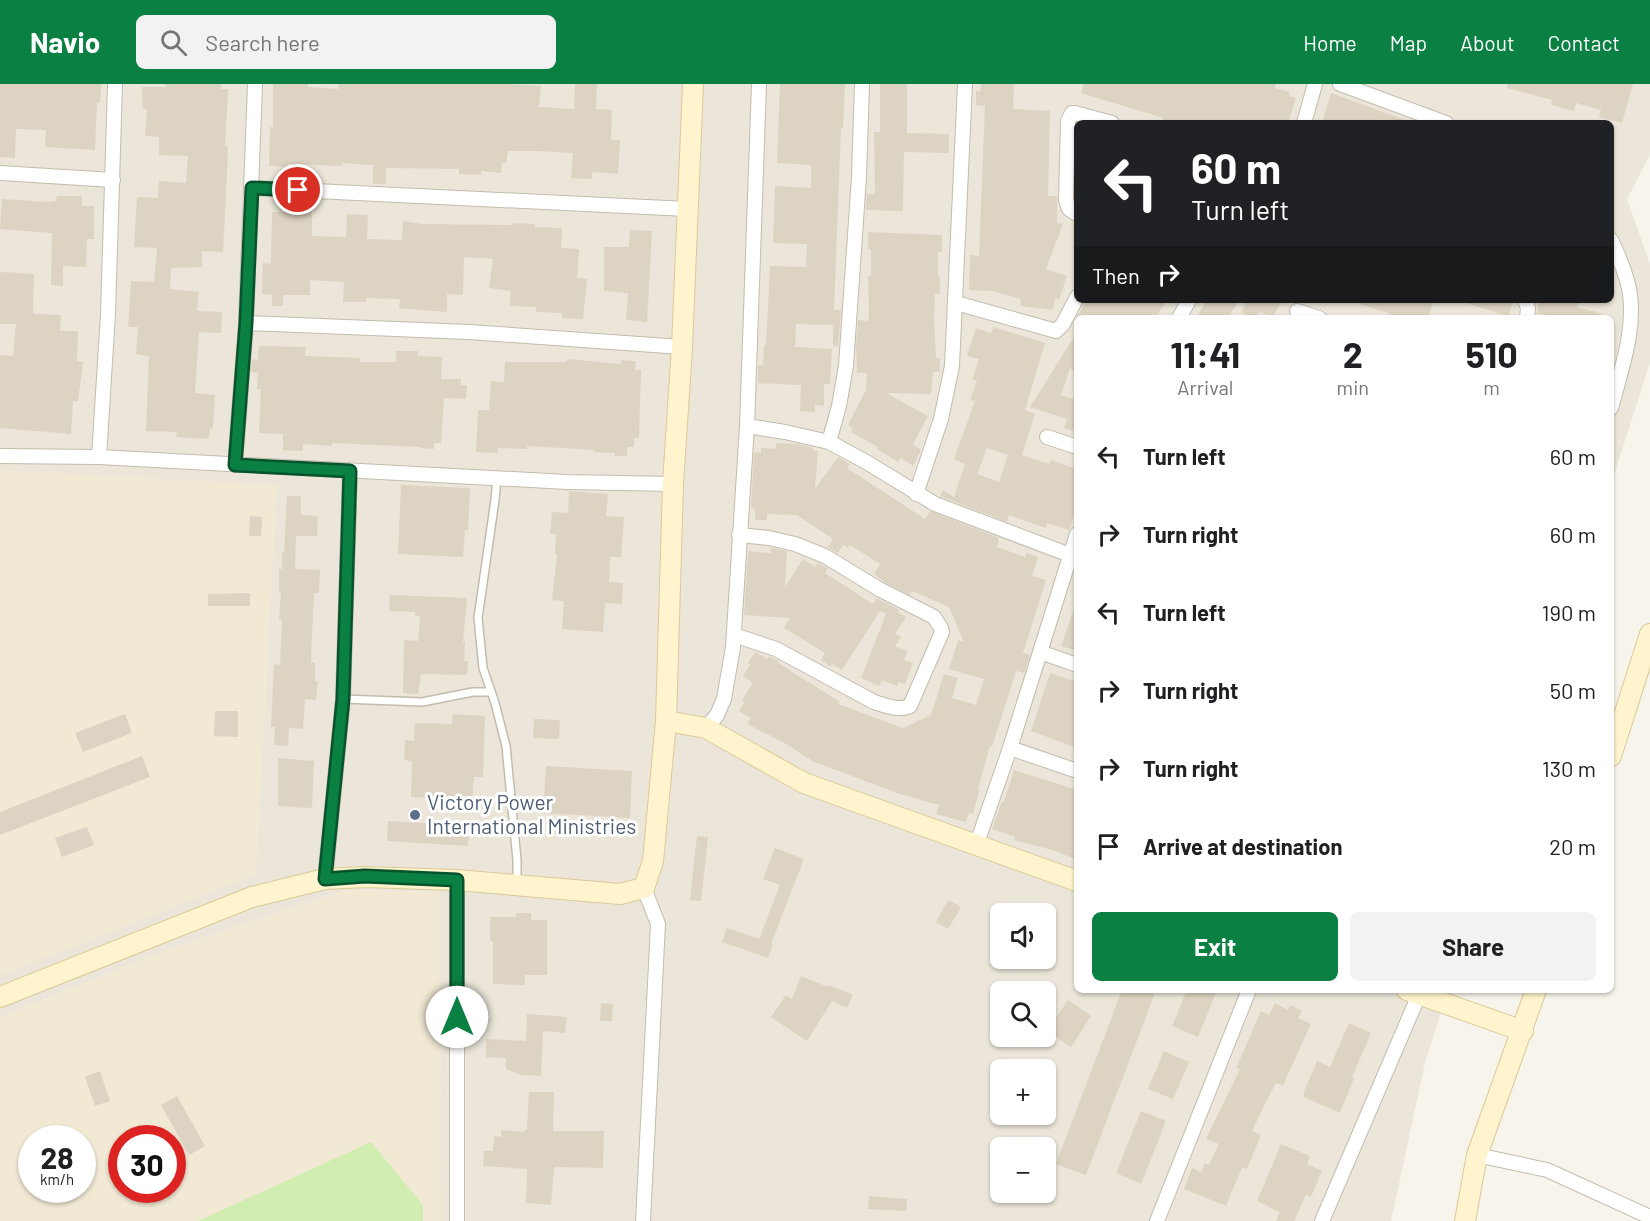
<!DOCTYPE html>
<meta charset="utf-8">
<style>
:root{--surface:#fff;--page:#f2f2f2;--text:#202124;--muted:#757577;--accent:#0b8043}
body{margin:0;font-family:Barlow,sans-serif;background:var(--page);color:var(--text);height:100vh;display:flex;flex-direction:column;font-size:22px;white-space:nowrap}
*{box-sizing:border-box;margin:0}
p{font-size:20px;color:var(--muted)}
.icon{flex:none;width:33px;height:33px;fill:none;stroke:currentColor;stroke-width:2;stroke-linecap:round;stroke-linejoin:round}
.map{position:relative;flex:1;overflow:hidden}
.drawer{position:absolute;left:1074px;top:231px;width:540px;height:678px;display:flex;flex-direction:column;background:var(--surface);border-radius:9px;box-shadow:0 2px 4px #0004}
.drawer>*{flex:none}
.top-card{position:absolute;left:1074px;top:36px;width:540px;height:183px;border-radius:9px;box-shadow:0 2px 4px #0004;background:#202124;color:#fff;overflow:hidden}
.controls{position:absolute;left:990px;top:819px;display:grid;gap:12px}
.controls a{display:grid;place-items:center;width:66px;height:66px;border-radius:9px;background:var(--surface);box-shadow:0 2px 4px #0004;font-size:30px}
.speed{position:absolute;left:18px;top:1041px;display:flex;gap:12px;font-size:30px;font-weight:700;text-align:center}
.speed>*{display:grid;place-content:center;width:78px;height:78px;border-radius:50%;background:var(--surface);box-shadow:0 2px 4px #0004;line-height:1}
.speed small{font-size:15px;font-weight:400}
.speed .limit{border:9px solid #d22;background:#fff;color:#111}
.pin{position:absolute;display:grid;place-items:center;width:51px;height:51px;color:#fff;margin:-26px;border:3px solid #fff;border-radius:50%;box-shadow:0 2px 6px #0007}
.me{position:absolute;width:66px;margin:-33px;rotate:0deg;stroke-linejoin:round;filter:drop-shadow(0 0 4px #0008)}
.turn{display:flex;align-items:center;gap:21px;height:126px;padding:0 18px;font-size:27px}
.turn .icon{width:78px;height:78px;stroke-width:2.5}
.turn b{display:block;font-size:42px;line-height:51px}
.then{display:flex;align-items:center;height:57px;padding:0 18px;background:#0003;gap:12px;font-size:22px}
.eta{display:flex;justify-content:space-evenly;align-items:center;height:102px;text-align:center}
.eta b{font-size:36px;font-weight:700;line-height:42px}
.button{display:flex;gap:12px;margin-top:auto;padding:12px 18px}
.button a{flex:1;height:69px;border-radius:9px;background:var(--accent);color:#fff;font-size:24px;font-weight:700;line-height:69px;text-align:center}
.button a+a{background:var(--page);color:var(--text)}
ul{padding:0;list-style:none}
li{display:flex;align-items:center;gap:18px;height:78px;padding:0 18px}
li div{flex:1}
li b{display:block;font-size:22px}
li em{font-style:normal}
header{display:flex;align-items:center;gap:36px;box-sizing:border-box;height:84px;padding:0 30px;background:var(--accent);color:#fff}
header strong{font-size:28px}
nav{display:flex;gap:33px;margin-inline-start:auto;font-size:21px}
.search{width:420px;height:54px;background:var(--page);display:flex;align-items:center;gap:15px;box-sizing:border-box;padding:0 21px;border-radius:9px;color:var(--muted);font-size:22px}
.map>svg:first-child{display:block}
.residential{fill:#ebe6d9;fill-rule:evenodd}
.education{fill:#f1e9d4;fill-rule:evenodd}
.green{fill:#d1edb2}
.building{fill:#ddd3c2;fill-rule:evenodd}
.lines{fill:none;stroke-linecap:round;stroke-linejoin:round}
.lane-casing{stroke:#c3bcad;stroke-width:10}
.street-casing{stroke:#c3bcad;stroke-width:16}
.secondary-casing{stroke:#daca98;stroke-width:22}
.lane{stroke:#fff;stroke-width:7}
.street{stroke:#fff;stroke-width:14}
.secondary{stroke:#fff4cd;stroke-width:20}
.route-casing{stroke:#07532c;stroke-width:15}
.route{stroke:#0b8043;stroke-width:10}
.service-dot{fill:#5c6f8a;stroke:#fff;stroke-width:2}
.labels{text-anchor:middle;stroke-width:6;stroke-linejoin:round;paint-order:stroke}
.service-label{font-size:21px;fill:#4e5e75;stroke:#fff;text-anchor:start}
</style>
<header>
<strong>Navio</strong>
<div class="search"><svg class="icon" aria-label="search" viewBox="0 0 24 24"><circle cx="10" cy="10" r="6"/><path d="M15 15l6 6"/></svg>Search here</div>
<nav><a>Home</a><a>Map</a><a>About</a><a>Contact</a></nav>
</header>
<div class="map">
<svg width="1650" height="1137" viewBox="0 0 1650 1137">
<rect width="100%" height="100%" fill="#f7f4eb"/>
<path class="residential" d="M 0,0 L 1650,0 L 1650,71 L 1627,115 L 1650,180 L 1650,279 L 1611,400 L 1611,234 L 1077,234 L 1077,906 L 1448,906 L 1425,979 L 1391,1137 L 440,1137 L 440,808 L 347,806 L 173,864 L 0,933 ZM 1077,39 L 1611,39 L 1611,216 L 1077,216 ZM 1000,830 L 1046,830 L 1046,874 L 1000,874 ZM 1000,908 L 1046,908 L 1046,952 L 1000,952 ZM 1000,986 L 1046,986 L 1046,1030 L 1000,1030 ZM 1000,1064 L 1046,1064 L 1046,1108 L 1000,1108 Z"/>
<g class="education">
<path d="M 0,386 L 277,401 L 256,790 L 0,892 Z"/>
<path d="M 347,806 L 440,808 L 441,1137 L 0,1137 L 0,933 L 173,864 ZM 32,1054 L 82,1054 L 82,1106 L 32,1106 ZM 122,1054 L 172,1054 L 172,1106 L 122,1106 Z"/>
</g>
<path class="green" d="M 371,1058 L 423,1121 L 423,1137 L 198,1137 Z"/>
<g class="building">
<path d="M 0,0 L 101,0 L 100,19 L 97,19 L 95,66 L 45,63 L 46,46 L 16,45 L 15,74 L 0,73 Z"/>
<path d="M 166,0 L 221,0 L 221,5 L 228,5 L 225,62 L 228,62 L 227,88 L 223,168 L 202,167 L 202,183 L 171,184 L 170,205 L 199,208 L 197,227 L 222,228 L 221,249 L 199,248 L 195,309 L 215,311 L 213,345 L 210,344 L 209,355 L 176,353 L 177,348 L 146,347 L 149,272 L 136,270 L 138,243 L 128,243 L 131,197 L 154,198 L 157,164 L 134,163 L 137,113 L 158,114 L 159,97 L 186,99 L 188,72 L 159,71 L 159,53 L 145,52 L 147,25 L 143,25 L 142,3 L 166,3 Z"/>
<path d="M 273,0 L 308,0 L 308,3 L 338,5 L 339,0 L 509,0 L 541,2 L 539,23 L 574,25 L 575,0 L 597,0 L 596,25 L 612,26 L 611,56 L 620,56 L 618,90 L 592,88 L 592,95 L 571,94 L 573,69 L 537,67 L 508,67 L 506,79 L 502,79 L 501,89 L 481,87 L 481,91 L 459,90 L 459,85 L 386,84 L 386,100 L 373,100 L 373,81 L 342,79 L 342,82 L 288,80 L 288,83 L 269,82 L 270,43 L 273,43 Z"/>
<path d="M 780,0 L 845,0 L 843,44 L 841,43 L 834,226 L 841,226 L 838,262 L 833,262 L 833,241 L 796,240 L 795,263 L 832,265 L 830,300 L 824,300 L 824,322 L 815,321 L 815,328 L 800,327 L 801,301 L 758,299 L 758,281 L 763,281 L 764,261 L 766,261 L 770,182 L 806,183 L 807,160 L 773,159 L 775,102 L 811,104 L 811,81 L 777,79 Z"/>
<path d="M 880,0 L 907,0 L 907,49 L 949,50 L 949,69 L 904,68 L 903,127 L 866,126 L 867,110 L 875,110 L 874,48 L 880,48 Z"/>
<path d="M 981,0 L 1014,0 L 1013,25 L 1050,27 L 1048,112 L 1057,112 L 1057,139 L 1063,140 L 1046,185 L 1067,192 L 1059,216 L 1055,214 L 1053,226 L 1020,222 L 1021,215 L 993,207 L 969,206 L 970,171 L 979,172 L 985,22 L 976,21 L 976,7 L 980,8 Z"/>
<path d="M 1084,0 L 1276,0 L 1275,4 L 1290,8 L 1289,12 L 1296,14 L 1288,39 L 1161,39 L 1163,34 L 1081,9 Z"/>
<path d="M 1508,0 L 1633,0 L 1622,39 L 1599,33 L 1601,26 L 1576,19 L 1574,27 L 1551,21 L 1552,16 L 1507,4 Z"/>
<path d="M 1331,9 L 1408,37 L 1408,39 L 1322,39 Z"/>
<path d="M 57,112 L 82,112 L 82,122 L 94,122 L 94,155 L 87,155 L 86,183 L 63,182 L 63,202 L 51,201 L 52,149 L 0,145 L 2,115 L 47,118 L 56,117 Z"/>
<path d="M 291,126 L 312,126 L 312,152 L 346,153 L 347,130 L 368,131 L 367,155 L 402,156 L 403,137 L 422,140 L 513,141 L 514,139 L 535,140 L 535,143 L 562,144 L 561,164 L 579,165 L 577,194 L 587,195 L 583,235 L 562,234 L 562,229 L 536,228 L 536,223 L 510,222 L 511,207 L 489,204 L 493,175 L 464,173 L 463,211 L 447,210 L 447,228 L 399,224 L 400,215 L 366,214 L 366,218 L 343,218 L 344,198 L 310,196 L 310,211 L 283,211 L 283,222 L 272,222 L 272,211 L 262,210 L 263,179 L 271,180 L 272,128 L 291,128 Z"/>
<path d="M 630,146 L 652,147 L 647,238 L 626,236 L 628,209 L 604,207 L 604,163 L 629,163 Z"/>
<path d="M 868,148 L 942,151 L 942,168 L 938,168 L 938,193 L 940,193 L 940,210 L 935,210 L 934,234 L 936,274 L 940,274 L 940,288 L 933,288 L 931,310 L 886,309 L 928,332 L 913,360 L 921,366 L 913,382 L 901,374 L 898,378 L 877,365 L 878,363 L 851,348 L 853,344 L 848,341 L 866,306 L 867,289 L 857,289 L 856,263 L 858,236 L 868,237 L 869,231 L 868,192 L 871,192 L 871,165 L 868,165 Z"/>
<path d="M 0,188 L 34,190 L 33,230 L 61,231 L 60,247 L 78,247 L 77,277 L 83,278 L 78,317 L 73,317 L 71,350 L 0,344 L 0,271 L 13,272 L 16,240 L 0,240 Z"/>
<path d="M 1087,216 L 1167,216 L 1155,234 L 1076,234 Z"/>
<path d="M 1207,216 L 1239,216 L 1228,234 L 1196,234 Z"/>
<path d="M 1243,216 L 1283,216 L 1272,234 L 1260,227 L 1256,234 L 1252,234 L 1241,228 L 1247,218 Z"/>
<path d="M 1357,216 L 1434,216 L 1428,234 L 1390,234 L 1391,230 L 1357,219 Z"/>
<path d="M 1467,216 L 1514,216 L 1508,232 L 1466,219 Z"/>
<path d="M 1539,216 L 1579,216 L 1577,223 L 1603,230 L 1602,234 L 1553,234 L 1537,229 Z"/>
<path d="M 993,243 L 1045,259 L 1025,326 L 1035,330 L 1022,371 L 1049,380 L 1051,376 L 1077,385 L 1077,422 L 1069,446 L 1047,439 L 1046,444 L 1009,431 L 1007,438 L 940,412 L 943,406 L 954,413 L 965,380 L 954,375 L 975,317 L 970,316 L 977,297 L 972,295 L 979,275 L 967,272 L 976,244 L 991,249 ZM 987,364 L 1008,371 L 999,398 L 977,390 Z"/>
<path d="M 1077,248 L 1077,289 L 1070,284 L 1061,311 L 1073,315 L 1075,311 L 1077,312 L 1077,348 L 1064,344 L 1067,335 L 1030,323 Z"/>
<path d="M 259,262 L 306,263 L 305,272 L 360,274 L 360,278 L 396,278 L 396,267 L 418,267 L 418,272 L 442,273 L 441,295 L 461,295 L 461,301 L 467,301 L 466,315 L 444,314 L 441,359 L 434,359 L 434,365 L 420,364 L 420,363 L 332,359 L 332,362 L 303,360 L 303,367 L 283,366 L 283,350 L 259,349 L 261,305 L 257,305 L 258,289 L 251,288 L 252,275 L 258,276 Z"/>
<path d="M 567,275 L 621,280 L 621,276 L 636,277 L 635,286 L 641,286 L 639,354 L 634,354 L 634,363 L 627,363 L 627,372 L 615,372 L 615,369 L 594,368 L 594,366 L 527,362 L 527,365 L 498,364 L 498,369 L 476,368 L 478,326 L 489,326 L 491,297 L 504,298 L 505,278 L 567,278 Z"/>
<path d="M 776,359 L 798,360 L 813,364 L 813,367 L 818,367 L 815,405 L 838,373 L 850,380 L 847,384 L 925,435 L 930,427 L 999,454 L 997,463 L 1025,473 L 1026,469 L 1038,473 L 1032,492 L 1046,496 L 1023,569 L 1030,571 L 1024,589 L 1016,587 L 992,663 L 990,662 L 978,705 L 980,705 L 973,730 L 969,729 L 966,738 L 936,730 L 939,721 L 900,710 L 814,678 L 783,658 L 747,640 L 751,634 L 739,627 L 745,618 L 742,616 L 753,599 L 743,592 L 750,581 L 748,579 L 755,568 L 767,575 L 769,572 L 779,577 L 778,579 L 840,618 L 838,620 L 903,644 L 931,631 L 944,590 L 958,594 L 952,614 L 976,621 L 984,595 L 949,585 L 958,556 L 964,558 L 949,523 L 912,507 L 910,511 L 886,499 L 874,490 L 880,480 L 850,461 L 848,464 L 843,461 L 838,469 L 828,463 L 833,455 L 797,431 L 767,430 L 767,436 L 755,436 L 755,425 L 751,424 L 754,368 L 761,369 L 761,364 L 776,365 Z"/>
<path d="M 401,401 L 470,404 L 468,446 L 465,446 L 463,473 L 398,470 Z"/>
<path d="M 569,407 L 608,410 L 606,432 L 624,433 L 621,473 L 610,473 L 609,498 L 623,499 L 622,520 L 605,519 L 603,548 L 562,545 L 564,517 L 552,516 L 557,470 L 555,470 L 556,450 L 550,450 L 552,428 L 568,429 Z"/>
<path d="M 287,412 L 301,412 L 301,431 L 318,432 L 317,452 L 296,452 L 295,485 L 320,486 L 319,509 L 314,509 L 312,549 L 311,578 L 315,579 L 315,597 L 318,597 L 316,616 L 305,615 L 303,645 L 289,644 L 288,662 L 274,661 L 275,643 L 271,643 L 274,580 L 280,581 L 282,536 L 279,536 L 281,507 L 279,507 L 279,485 L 282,485 L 282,468 L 284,468 Z"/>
<path d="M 250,432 L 262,433 L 261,452 L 249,452 Z"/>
<path d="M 771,464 L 787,467 L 785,503 L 803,475 L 815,483 L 818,479 L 828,484 L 825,489 L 873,520 L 876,514 L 900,526 L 898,528 L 906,533 L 895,550 L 901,553 L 895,562 L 908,567 L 904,576 L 913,579 L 905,600 L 898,598 L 897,602 L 882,596 L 879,602 L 861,594 L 886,530 L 880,527 L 842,586 L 832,580 L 831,583 L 821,576 L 825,569 L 784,544 L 790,534 L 744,531 L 748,467 L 771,469 Z"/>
<path d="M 250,509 L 250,522 L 208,522 L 208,510 Z"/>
<path d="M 390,511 L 467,514 L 463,558 L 465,558 L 464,577 L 468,577 L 467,591 L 421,590 L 418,610 L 403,609 L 404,556 L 418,557 L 420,532 L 415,531 L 415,528 L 389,527 Z"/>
<path d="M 1075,522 L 1077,522 L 1077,567 L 1061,562 Z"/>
<path d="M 1050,589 L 1077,598 L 1077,664 L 1031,647 Z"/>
<path d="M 215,627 L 238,627 L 238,653 L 214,652 Z"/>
<path d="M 125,630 L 132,649 L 83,668 L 75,649 Z"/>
<path d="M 453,630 L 485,632 L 483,693 L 474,693 L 472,716 L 411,713 L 412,677 L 404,676 L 405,656 L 414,657 L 415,639 L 452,640 Z"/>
<path d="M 534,635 L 560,636 L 559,655 L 533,654 Z"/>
<path d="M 142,672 L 150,693 L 0,751 L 0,728 Z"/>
<path d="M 278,674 L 314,677 L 312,724 L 278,722 Z"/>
<path d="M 546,682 L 632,687 L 630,734 L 543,729 Z"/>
<path d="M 1014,686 L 1077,706 L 1077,776 L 1056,767 L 1014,756 L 1015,753 L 992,745 L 1002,717 L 1004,718 Z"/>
<path d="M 388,737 L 469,742 L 468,762 L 387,757 Z"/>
<path d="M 87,743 L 94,761 L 62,773 L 55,754 Z"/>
<path d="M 697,752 L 708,753 L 701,817 L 690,816 Z"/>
<path d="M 775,764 L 804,775 L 771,860 L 773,860 L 768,874 L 722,858 L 727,844 L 759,855 L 780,801 L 763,795 Z"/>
<path d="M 948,816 L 961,823 L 948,845 L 936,838 Z"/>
<path d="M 516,829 L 531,829 L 531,836 L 547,836 L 547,891 L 525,891 L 525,901 L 493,900 L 493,857 L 490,857 L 490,833 L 516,833 Z"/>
<path d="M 801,892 L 828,903 L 829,901 L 853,911 L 847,924 L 832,917 L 807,957 L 771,933 L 786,911 L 792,915 Z"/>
<path d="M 1122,906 L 1156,906 L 1086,1091 L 1056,1080 Z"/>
<path d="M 1187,906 L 1217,906 L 1198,953 L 1172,942 Z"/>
<path d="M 1068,916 L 1091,932 L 1071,963 L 1047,947 Z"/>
<path d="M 601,919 L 613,920 L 612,937 L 600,937 Z"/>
<path d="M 1275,919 L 1288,926 L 1291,921 L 1302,927 L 1298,934 L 1311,940 L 1283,1001 L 1276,999 L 1264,1022 L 1252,1047 L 1261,1051 L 1247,1085 L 1242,1083 L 1226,1122 L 1184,1105 L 1192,1084 L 1201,1088 L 1205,1079 L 1209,1081 L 1219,1060 L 1206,1055 L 1240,985 L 1236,984 L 1261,927 L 1269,931 Z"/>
<path d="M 527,930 L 567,933 L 565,949 L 543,947 L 541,992 L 521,991 L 506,985 L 506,974 L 486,973 L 486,955 L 526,957 Z"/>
<path d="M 1349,939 L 1371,949 L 1352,993 L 1354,994 L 1340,1029 L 1304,1013 L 1304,1008 L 1317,977 L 1330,983 Z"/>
<path d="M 1164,967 L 1189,978 L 1173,1015 L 1148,1005 Z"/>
<path d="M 100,987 L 110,1017 L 95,1022 L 85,993 Z"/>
<path d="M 529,1008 L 554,1008 L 553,1047 L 604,1047 L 603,1084 L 554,1083 L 551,1121 L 526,1119 L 527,1085 L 483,1082 L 484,1067 L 493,1067 L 494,1052 L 501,1053 L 501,1046 L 524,1048 L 524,1046 L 527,1046 Z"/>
<path d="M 177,1012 L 205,1062 L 189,1071 L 161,1021 Z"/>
<path d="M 1141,1027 L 1166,1037 L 1141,1100 L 1116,1089 Z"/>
<path d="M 1281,1060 L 1310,1072 L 1307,1080 L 1322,1087 L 1311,1113 L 1306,1111 L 1294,1137 L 1276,1137 L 1280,1128 L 1257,1117 Z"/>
<path d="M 869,1112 L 907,1115 L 906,1127 L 868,1125 Z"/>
</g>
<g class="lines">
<g class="lane-casing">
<g id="lane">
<path d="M 497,394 L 495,416 L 478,534 L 483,584 L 495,619 L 506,662 L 517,776 L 517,799"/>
<path d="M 343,615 L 422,618 L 473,608 L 491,608"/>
</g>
</g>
<g class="street-casing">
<g id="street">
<path d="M 1340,0 L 1446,39"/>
<path d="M 1304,39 L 1315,0"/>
<path d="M 0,89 L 113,96"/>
<path d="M 253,104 L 687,125"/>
<path d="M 1077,130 L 1069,125 L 1066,116 L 1068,37 L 1072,29 L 1075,29 L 1112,39"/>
<path d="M 1611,156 C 1618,170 1624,185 1628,200 C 1638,240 1621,286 1611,324"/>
<path d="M 1525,216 L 1528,224 L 1527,234"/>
<path d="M 956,219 L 1056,247 L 1063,240 L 1077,213"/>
<path d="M 1297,227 L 1319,234"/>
<path d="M 1179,234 L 1189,216"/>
<path d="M 246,239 L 469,248 L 682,263"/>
<path d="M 747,342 L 785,348 L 829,358 L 868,379 L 935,420 L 1070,471"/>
<path d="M 1047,353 L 1077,363"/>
<path d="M 829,358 L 839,322 L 846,282 L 859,93 L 862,0"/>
<path d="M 0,372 L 99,373 L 567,398 L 673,400"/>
<path d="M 99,373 L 108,230 L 115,0"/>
<path d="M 235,381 L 246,239 L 255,0"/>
<path d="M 916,410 L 941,335 L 952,282 L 965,0"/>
<path d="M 734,551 L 776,565 L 874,618 C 887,622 898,627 910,622 L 942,548 L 941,544 L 934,533 L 879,505 L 825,472 L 795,460 L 769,454 L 739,451"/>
<path d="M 1040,568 L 1077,581"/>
<path d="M 706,644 L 717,631 L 724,615 L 733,563 L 747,342 L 759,0"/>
<path d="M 1010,664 L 1077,687"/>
<path d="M 976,762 L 1010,664 L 1077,450"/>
<path d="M 325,795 L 343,615 L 350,387"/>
<path d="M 1477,1071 L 1547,1086 L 1650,1133"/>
<path d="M 457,1137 L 457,796"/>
<path d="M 643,1137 L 658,840 L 644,804"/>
<path d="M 1157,1137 L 1249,906"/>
<path d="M 1322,1137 L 1421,906"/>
</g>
</g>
<g class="secondary-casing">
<g id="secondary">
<path d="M 666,637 L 706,644 L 804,699 L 1077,797"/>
<path d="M 1611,672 L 1650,550"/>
<path d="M 1407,906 L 1523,947"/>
<path d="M 0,913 L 252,813 L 325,795 L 365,793 L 457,796 L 620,810 L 644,804 L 653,777 L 666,637 L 673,400 L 682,263 L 693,0"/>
<path d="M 1465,1137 L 1477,1071 L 1536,906"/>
</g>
</g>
<use href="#lane" class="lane"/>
<use href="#street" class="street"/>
<use href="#secondary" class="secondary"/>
</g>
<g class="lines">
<g class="route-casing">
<path id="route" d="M 298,106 L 252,104 L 246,239 L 235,381 L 350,387 L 343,615 L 325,795 L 365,792 L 457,796 L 457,933"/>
</g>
<use href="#route" class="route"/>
</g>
<circle class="service-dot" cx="415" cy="731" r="6"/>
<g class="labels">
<g class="service-label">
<text x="427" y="726">Victory Power<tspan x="427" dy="24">International Ministries</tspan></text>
</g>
</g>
</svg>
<div class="controls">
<a><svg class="icon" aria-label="sound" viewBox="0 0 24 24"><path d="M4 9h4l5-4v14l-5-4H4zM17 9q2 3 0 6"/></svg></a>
<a><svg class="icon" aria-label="search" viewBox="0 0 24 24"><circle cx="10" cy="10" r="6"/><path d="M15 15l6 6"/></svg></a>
<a>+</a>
<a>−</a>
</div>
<div class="speed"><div>28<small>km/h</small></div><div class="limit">30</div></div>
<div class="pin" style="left:298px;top:106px;background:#d93025"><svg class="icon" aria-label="arrive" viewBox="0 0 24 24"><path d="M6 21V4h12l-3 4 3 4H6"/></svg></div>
<svg class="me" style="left:457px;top:933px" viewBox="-20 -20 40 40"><circle r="19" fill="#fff"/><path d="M0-13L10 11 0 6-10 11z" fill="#0b8043"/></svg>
<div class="top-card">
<div class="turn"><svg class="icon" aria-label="left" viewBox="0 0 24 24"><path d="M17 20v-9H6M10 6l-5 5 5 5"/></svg><div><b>60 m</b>Turn left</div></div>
<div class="then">Then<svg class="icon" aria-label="right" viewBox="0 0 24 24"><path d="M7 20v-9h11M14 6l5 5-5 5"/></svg></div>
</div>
<section class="drawer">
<div class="eta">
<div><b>11:41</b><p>Arrival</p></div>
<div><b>2</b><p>min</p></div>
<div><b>510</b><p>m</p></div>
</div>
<ul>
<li><svg class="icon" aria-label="left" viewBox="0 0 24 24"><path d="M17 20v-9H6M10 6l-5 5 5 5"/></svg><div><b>Turn left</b></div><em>60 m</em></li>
<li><svg class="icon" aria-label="right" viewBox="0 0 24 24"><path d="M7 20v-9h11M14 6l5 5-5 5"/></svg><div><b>Turn right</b></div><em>60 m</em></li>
<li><svg class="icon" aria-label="left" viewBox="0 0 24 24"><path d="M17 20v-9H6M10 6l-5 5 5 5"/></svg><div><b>Turn left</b></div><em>190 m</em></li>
<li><svg class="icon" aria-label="right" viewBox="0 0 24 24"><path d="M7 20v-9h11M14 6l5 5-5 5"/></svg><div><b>Turn right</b></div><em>50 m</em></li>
<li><svg class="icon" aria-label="right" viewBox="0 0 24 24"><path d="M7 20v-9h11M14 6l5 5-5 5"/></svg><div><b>Turn right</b></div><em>130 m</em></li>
<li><svg class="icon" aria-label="arrive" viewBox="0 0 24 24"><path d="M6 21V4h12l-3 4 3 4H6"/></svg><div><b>Arrive at destination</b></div><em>20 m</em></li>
</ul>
<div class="button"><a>Exit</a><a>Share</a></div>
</section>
</div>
